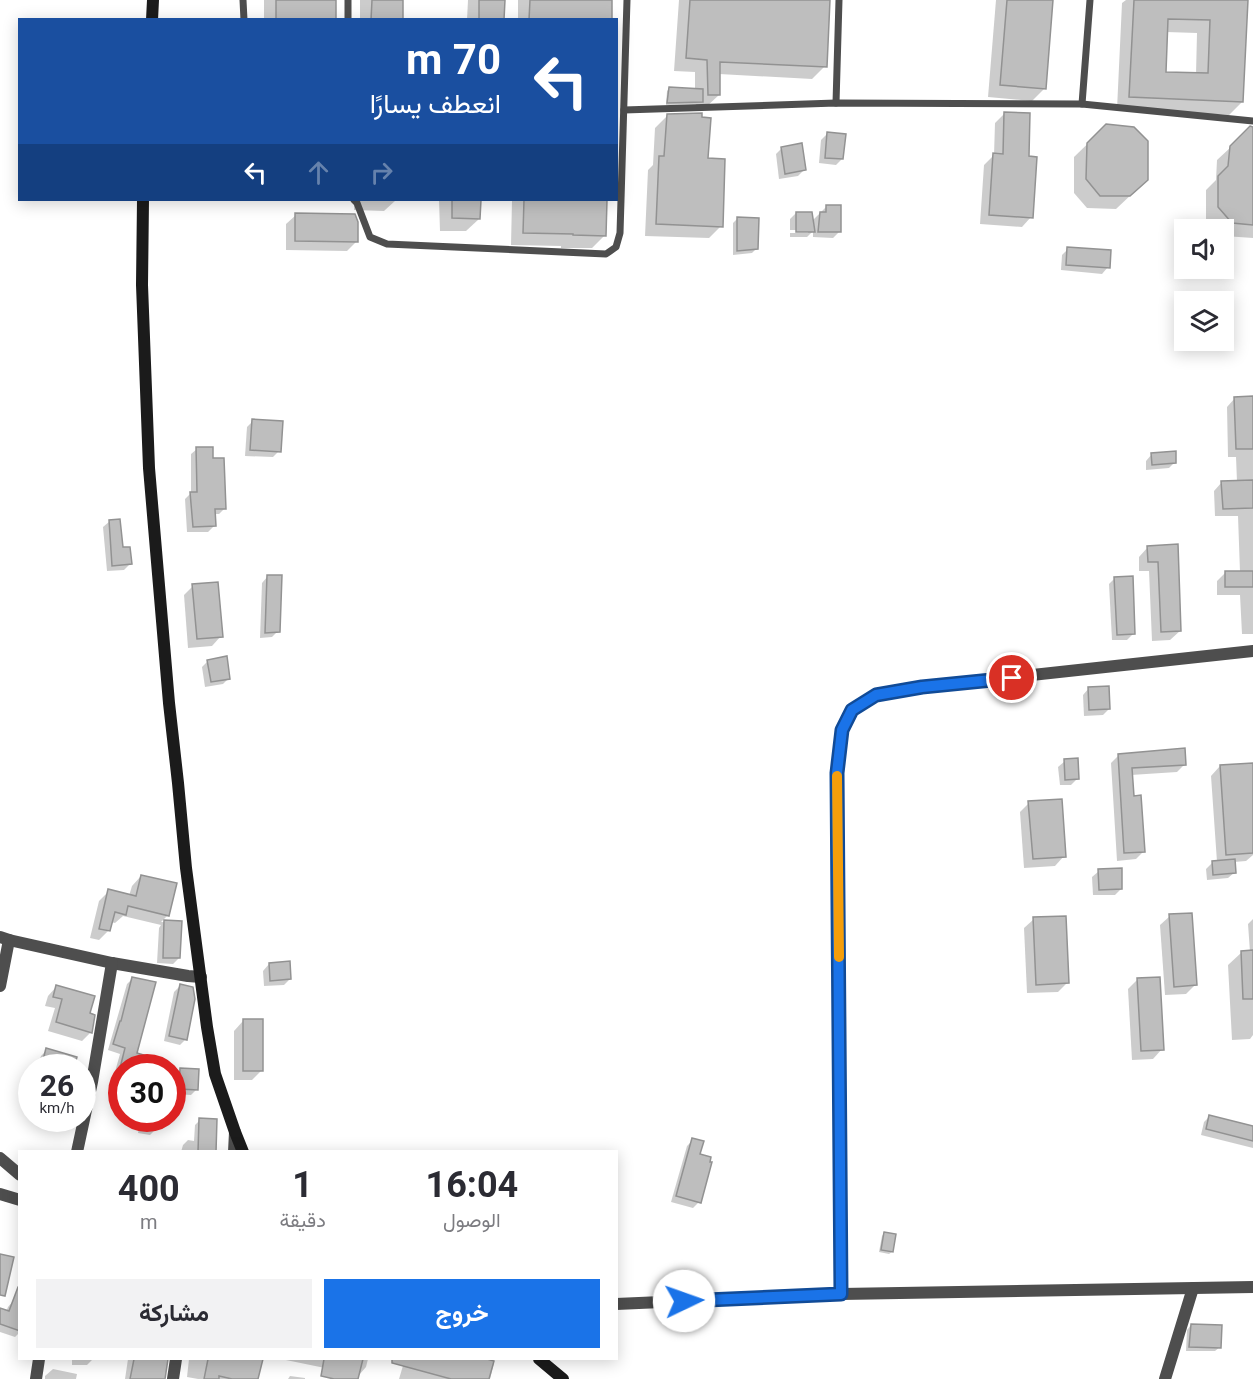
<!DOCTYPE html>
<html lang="ar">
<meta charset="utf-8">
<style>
:root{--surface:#fff;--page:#f2f2f3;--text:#2b2b33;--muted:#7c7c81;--accent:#1a73e8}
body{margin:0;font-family:Roboto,Vazirmatn,sans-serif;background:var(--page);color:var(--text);direction:rtl;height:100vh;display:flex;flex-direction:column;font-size:22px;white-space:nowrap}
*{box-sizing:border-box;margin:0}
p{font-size:20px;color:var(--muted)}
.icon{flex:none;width:33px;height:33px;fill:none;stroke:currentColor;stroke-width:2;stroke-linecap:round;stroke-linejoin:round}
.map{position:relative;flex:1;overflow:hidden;direction:ltr}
.details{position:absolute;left:18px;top:1150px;width:600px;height:210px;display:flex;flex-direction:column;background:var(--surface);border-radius:0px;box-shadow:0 3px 15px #0003;direction:rtl}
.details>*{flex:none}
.guide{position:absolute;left:18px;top:18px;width:600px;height:183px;border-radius:0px;box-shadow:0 3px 15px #0003;direction:rtl;background:#1a4fa0;color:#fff;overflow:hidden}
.tools{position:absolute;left:1174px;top:219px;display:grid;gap:12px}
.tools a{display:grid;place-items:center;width:60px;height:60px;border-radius:0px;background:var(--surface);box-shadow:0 3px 15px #0003;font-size:30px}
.speed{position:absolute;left:18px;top:1054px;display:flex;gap:12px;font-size:30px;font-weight:700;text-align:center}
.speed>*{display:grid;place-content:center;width:78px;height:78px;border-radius:50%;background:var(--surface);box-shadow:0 3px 15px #0003;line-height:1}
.speed small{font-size:15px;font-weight:400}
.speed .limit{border:9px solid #d22;background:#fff;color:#111}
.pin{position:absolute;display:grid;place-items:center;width:51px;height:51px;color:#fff;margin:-26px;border:3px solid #fff;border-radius:50%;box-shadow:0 2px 6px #0007}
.me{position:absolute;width:66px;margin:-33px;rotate:87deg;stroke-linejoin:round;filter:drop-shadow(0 0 4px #0008)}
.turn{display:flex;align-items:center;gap:21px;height:126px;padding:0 18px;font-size:27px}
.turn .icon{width:78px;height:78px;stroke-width:2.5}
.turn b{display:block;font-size:42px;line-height:51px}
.lanes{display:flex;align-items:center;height:57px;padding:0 18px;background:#0003;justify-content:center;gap:30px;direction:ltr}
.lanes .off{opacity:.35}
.eta{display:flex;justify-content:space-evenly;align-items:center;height:102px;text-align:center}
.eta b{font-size:36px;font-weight:700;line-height:42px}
.primary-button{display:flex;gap:12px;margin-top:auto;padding:12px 18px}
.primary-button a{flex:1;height:69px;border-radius:0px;background:var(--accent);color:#fff;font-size:24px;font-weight:700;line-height:69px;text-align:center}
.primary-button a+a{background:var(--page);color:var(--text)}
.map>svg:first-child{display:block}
.shadow{fill:#0003;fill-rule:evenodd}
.building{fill:#bebebe;stroke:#929292;stroke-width:1.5;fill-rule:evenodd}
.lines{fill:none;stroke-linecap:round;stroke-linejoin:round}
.lane{stroke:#4e4e4e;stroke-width:7}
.street{stroke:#4e4e4e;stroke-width:12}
.secondary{stroke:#1b1b1b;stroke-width:12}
.route-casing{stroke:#114b97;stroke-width:15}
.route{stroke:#1a73e8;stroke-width:10}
.slow{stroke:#f59e0b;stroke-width:10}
</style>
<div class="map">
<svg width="1253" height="1379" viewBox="0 0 1253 1379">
<rect width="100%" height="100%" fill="#fff"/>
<g class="shadow">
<rect x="264" y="0" width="71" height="20"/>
<path d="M 360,0 L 402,0 L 401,20 L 360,20 Z"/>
<path d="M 468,0 L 503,0 L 503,20 L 467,20 Z"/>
<path d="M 518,0 L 608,0 L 610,20 L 518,20 Z"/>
<path d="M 679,0 L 829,0 L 825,66 L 812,79 L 719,74 L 719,95 L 706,107 L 696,108 L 696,104 L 666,105 L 667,91 L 669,89 L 695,90 L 695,72 L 674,71 Z"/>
<path d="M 996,0 L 1052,0 L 1045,88 L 1032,101 L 988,97 Z"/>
<path d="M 1126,0 L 1247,0 L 1242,102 L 1229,115 L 1117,109 L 1122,3 ZM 1166,32 L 1197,33 L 1196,74 L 1165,73 Z"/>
<path d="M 1004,114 L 1027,158 L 1031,217 L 1022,227 L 980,224 L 984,165 L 994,155 L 995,123 Z"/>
<path d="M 667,116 L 706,159 L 721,226 L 709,238 L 645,236 L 648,170 L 653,165 L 655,128 Z"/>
<path d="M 1106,126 L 1133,193 L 1116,209 L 1087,208 L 1074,193 L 1074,157 Z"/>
<path d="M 1253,131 L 1253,238 L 1224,236 L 1224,230 L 1214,230 L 1206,220 L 1206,190 L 1216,180 L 1217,160 L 1231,147 Z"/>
<path d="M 827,134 L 842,159 L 836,165 L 819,163 L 821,140 Z"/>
<path d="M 782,148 L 804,170 L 798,176 L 779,179 L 776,154 Z"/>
<path d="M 354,200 L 396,200 L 384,211 L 354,210 Z"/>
<path d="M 439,200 L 479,200 L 479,219 L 466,231 L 440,231 Z"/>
<path d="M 512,200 L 606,200 L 605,235 L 592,248 L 561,248 L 561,246 L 511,245 Z"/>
<path d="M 827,206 L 839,232 L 833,238 L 813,237 L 813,231 L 807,237 L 790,237 L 790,233 L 808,233 L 808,230 L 790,230 L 790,219 L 796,213 L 814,227 L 814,219 Z"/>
<path d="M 296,215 L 357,241 L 347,251 L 286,250 L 286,224 Z"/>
<path d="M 737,219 L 757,248 L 752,253 L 733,255 L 733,223 Z"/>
<path d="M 1068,249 L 1108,267 L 1102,274 L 1061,270 L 1062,255 Z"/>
<path d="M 1253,397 L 1253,634 L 1242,634 L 1240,595 L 1217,595 L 1217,581 L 1226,572 L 1240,572 L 1238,516 L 1215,516 L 1214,491 L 1222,482 L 1237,482 L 1236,457 L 1228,457 L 1227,407 L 1235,398 Z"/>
<path d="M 253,421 L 279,451 L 273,457 L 245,456 L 247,427 Z"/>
<path d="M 197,449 L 211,460 L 225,508 L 219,514 L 214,514 L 214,526 L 208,532 L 187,532 L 185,499 L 191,493 L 191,454 Z"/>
<path d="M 1152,454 L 1175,462 L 1169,468 L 1146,470 L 1146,461 Z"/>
<path d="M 110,521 L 130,564 L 124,570 L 107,571 L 103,527 Z"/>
<path d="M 1177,546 L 1180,631 L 1170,640 L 1152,641 L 1149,571 L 1139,571 L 1139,557 L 1148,547 Z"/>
<path d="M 268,576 L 278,631 L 272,637 L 260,638 L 262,583 Z"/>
<path d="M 1115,578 L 1133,634 L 1127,640 L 1112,640 L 1109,584 Z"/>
<path d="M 193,586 L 221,636 L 212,646 L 188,648 L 184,595 Z"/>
<path d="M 208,661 L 229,678 L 223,684 L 205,687 L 202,667 Z"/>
<path d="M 1089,688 L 1109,709 L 1103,715 L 1084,716 L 1083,695 Z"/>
<path d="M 1119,755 L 1185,764 L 1177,772 L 1131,775 L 1133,797 L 1144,851 L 1136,859 L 1117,861 L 1111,763 Z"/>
<path d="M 1065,761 L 1077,779 L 1071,785 L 1060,785 L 1058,767 Z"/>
<path d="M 1253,764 L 1253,855 L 1246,861 L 1234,862 L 1235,872 L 1228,878 L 1207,880 L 1206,869 L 1212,863 L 1217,862 L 1211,776 L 1220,766 Z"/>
<path d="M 1029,803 L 1064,856 L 1055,866 L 1024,868 L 1020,812 Z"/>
<path d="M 1099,871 L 1121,889 L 1115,895 L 1093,895 L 1092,877 Z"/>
<path d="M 141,876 L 168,915 L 161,922 L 180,923 L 179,958 L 173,964 L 157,963 L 159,928 L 161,925 L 123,916 L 115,923 L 111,922 L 109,930 L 99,940 L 90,938 L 99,901 L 109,891 L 129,896 L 132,886 Z"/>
<path d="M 1170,916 L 1195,985 L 1186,994 L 1165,995 L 1160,925 Z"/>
<path d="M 1034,919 L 1068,982 L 1058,992 L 1027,993 L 1024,928 Z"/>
<path d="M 1253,919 L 1253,1035 L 1250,1039 L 1232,1040 L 1228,965 L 1241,953 L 1250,952 L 1248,924 Z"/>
<path d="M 269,964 L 290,979 L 284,985 L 264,986 L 263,971 Z"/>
<path d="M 133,978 L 136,1054 L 142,1068 L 122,1068 L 122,1096 L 109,1093 L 120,1054 L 108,1050 L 127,984 Z"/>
<path d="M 1137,980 L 1162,1049 L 1153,1059 L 1132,1060 L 1128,989 Z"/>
<path d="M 180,986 L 186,1039 L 180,1045 L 164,1041 L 174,992 Z"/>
<path d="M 56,987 L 91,1032 L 82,1041 L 48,1031 L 55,1008 L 45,1006 L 48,996 Z"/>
<path d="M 243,1021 L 262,1070 L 252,1080 L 234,1080 L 234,1031 Z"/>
<path d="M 47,1050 L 73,1068 L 37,1068 L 41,1056 Z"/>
<path d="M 181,1070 L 197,1089 L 191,1095 L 174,1094 L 175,1076 Z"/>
<path d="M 1210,1116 L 1253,1127 L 1253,1148 L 1201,1135 L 1204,1122 Z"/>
<path d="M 141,1119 L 158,1119 L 156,1129 L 150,1135 L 138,1133 Z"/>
<path d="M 200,1120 L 214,1152 L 181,1152 L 183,1145 L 188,1140 L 194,1141 L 195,1125 Z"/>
<path d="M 693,1140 L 698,1156 L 699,1202 L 693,1208 L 671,1202 L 687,1146 Z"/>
<path d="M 884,1233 L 892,1252 L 889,1254 L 879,1252 L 882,1236 Z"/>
<path d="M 14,1300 L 20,1303 L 20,1332 L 15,1337 L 0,1332 L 0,1311 L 6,1312 L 8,1307 Z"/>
<path d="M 1191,1325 L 1220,1347 L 1215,1351 L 1186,1351 L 1187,1330 Z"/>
<path d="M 72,1359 L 93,1359 L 87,1365 L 72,1365 Z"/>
<path d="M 128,1359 L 162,1359 L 164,1379 L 125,1379 Z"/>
<path d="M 189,1359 L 262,1359 L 256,1379 L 198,1379 L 187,1377 Z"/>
<path d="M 281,1359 L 368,1359 L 366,1367 L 359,1375 Z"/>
<path d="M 405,1359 L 481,1359 L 494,1363 L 490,1379 L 399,1379 Z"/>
<path d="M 53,1369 L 77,1374 L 76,1379 L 45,1379 L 45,1376 Z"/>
<path d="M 290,1376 L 305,1378 L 305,1379 L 288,1379 Z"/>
</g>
<g class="building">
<rect x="276" y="0" width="60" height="20"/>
<path d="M 372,0 L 403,0 L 403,20 L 371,20 Z"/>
<path d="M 479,0 L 505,0 L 504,20 L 479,20 Z"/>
<path d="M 530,0 L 612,0 L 612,20 L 529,20 Z"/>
<path d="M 690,0 L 830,0 L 827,67 L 720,62 L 720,95 L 708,95 L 707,60 L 686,58 Z"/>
<path d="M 1007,0 L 1053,0 L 1046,89 L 1000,85 Z"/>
<path d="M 1134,0 L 1248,0 L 1243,102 L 1129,97 ZM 1168,19 L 1210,20 L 1208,73 L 1166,72 Z"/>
<path d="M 669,87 L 703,89 L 703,102 L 667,103 Z"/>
<path d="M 1004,112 L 1030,113 L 1029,156 L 1037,157 L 1033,218 L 989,215 L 993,153 L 1003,154 Z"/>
<path d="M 702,113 L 702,117 L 711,118 L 708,158 L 725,159 L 723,227 L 656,224 L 659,156 L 664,156 L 667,114 Z"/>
<path d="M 1106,124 L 1134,127 L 1148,141 L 1148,180 L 1130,196 L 1100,196 L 1086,179 L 1087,143 Z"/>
<path d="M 1250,126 L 1253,127 L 1253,225 L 1232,223 L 1218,207 L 1218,176 L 1228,166 L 1230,146 Z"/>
<path d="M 827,132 L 846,134 L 843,159 L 825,158 Z"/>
<path d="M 802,143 L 806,170 L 785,174 L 781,147 Z"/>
<path d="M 452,200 L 481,200 L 480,219 L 452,218 Z"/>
<path d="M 524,200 L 607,200 L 606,236 L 573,235 L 573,234 L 523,233 Z"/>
<path d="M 826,205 L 841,205 L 841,232 L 818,232 L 820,212 L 826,212 Z"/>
<path d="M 796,212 L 812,212 L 815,232 L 796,232 Z"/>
<path d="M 295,213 L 355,214 L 358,222 L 358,242 L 295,241 Z"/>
<path d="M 737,217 L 759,218 L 758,249 L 737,251 Z"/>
<path d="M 1067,247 L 1111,250 L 1110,268 L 1066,265 Z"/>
<path d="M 1253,396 L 1253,449 L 1236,449 L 1234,397 Z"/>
<path d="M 252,419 L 283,421 L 281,452 L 250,450 Z"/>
<path d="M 196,447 L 213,447 L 213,458 L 224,458 L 226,509 L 215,509 L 216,526 L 193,527 L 190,492 L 197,492 Z"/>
<path d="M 1176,451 L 1176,463 L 1152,465 L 1151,453 Z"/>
<path d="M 1253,480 L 1253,508 L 1223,509 L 1221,481 Z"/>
<path d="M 120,519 L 123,547 L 130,547 L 132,564 L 112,566 L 109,520 Z"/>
<path d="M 1178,544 L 1181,631 L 1161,632 L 1158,562 L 1148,562 L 1147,546 Z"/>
<rect x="1225" y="571" width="28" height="16"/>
<path d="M 267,575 L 282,575 L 280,632 L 265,633 Z"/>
<path d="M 1133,576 L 1135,634 L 1117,635 L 1114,577 Z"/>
<path d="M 218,582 L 223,637 L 197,639 L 192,584 Z"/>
<path d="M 227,656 L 230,679 L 211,682 L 207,660 Z"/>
<path d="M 1109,686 L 1110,709 L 1089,710 L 1088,687 Z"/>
<path d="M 1185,748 L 1186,765 L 1132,768 L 1134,796 L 1141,795 L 1145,852 L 1124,853 L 1118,754 Z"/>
<path d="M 1078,758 L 1079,779 L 1065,780 L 1064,759 Z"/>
<path d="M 1253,763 L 1253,853 L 1226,855 L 1220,765 Z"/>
<path d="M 1062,799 L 1066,857 L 1033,859 L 1028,801 Z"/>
<path d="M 1235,859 L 1236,873 L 1213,875 L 1212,861 Z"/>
<path d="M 1122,868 L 1122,889 L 1099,890 L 1098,869 Z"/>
<path d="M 141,875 L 177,883 L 169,916 L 128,906 L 126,915 L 115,912 L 110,931 L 99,929 L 108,889 L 136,896 Z"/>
<path d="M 1192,913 L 1197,985 L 1174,987 L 1169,914 Z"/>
<path d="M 1066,916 L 1069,983 L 1036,985 L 1033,917 Z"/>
<path d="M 164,920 L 182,921 L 180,958 L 163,958 Z"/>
<path d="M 1253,950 L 1253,999 L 1243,999 L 1241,951 Z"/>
<path d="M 290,961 L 291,979 L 270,981 L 269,963 Z"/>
<path d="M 132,977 L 156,982 L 137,1053 L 147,1056 L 143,1068 L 120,1068 L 125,1048 L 113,1044 L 120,1021 L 121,1021 Z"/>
<path d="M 1160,977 L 1164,1050 L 1141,1051 L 1137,978 Z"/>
<path d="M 180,984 L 193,987 L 195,999 L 187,1040 L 169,1036 Z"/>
<path d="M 56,985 L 95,996 L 90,1013 L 95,1015 L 92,1033 L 56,1022 L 62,999 L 53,997 Z"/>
<rect x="243" y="1019" width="20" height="52"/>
<path d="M 46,1048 L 77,1057 L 74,1068 L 41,1068 Z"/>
<path d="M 180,1068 L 199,1069 L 198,1090 L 179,1089 Z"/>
<path d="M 1209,1115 L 1253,1126 L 1253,1141 L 1206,1129 Z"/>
<path d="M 199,1118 L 217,1119 L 216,1152 L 198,1152 Z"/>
<path d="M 692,1138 L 704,1141 L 700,1154 L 711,1157 L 710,1162 L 712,1162 L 701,1203 L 676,1196 Z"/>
<path d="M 884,1232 L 896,1234 L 893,1252 L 881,1250 Z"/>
<path d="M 0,1254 L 14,1257 L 5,1296 L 0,1295 Z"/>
<path d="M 18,1287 L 20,1287 L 20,1331 L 0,1324 L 0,1308 L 9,1311 Z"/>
<path d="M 1191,1324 L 1222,1325 L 1221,1348 L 1189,1347 Z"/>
<path d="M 134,1359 L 168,1359 L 165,1379 L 130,1379 Z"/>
<path d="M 208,1359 L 263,1359 L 258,1379 L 232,1379 L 219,1376 L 219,1379 L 204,1379 Z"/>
<path d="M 324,1359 L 363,1359 L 358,1379 L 334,1379 L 321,1376 Z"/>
<path d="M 392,1359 L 487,1359 L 494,1361 L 489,1379 L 451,1379 L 392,1363 Z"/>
</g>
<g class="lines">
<g class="lane">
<path d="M 243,0 L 244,20"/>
<path d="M 348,20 L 348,0"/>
<path d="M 836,103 L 839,0"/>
<path d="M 1082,104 L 1090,0"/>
<path d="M 624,110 L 836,103 L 1082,104 L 1253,121"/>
<path d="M 354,200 L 357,203 L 370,237 L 387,244 L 606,254 L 616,247 L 620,233 L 627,0"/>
</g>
<g class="street">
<path d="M 0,937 L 9,940 L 112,963 L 188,976 L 201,977"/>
<path d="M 0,986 L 9,940"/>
<path d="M 77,1152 L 92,1082 L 112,963"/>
<path d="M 234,1152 L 235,1132"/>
<path d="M 0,1158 L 20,1175"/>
<path d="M 0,1194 L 20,1200"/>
<path d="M 841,1294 L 837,773 L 842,730 L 852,710 L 876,695 L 922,687 L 1253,651"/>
<path d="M 616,1304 L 841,1294 L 1253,1287"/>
<path d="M 36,1379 L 39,1359"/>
<path d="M 173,1379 L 176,1359"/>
<path d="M 1165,1379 L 1193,1288"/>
</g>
<g class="secondary">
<path d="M 152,20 L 153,0"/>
<path d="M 143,200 L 142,285 L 149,468 L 169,703 L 178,783 L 186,868 L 207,1027 L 215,1074 L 235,1132 L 243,1152"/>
<path d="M 539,1359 L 563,1379"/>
</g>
</g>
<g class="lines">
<g class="route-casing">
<path id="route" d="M 684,1301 L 841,1294 L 837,773 L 842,730 L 852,710 L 876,695 L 922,687 L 1012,678"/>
</g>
<use href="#route" class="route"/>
<path class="slow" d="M 837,776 L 839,957"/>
</g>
</svg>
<div class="tools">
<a><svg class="icon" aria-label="sound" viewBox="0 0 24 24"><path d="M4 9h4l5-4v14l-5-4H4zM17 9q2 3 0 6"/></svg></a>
<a><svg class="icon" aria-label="layers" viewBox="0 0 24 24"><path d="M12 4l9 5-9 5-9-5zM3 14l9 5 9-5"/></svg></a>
</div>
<div class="speed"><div>26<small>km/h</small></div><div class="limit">30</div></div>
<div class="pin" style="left:1012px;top:678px;background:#d93025"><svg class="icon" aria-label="arrive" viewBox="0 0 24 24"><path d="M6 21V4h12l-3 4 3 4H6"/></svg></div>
<svg class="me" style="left:684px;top:1301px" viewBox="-20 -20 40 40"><circle r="19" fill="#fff"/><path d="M0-13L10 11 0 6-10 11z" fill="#1a73e8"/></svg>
<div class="guide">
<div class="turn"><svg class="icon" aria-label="left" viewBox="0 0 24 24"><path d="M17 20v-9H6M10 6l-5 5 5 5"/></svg><div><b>70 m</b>انعطف يسارًا</div></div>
<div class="lanes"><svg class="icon" aria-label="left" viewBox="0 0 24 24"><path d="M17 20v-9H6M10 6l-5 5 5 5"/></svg><svg class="icon off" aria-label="ahead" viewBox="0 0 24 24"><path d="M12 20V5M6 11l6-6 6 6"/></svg><svg class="icon off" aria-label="right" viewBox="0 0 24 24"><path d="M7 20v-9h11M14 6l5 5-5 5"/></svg></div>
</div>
<section class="details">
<div class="eta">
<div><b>16:04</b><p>الوصول</p></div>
<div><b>1</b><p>دقيقة</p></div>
<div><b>400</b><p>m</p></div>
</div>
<div class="primary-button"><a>خروج</a><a>مشاركة</a></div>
</section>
</div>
